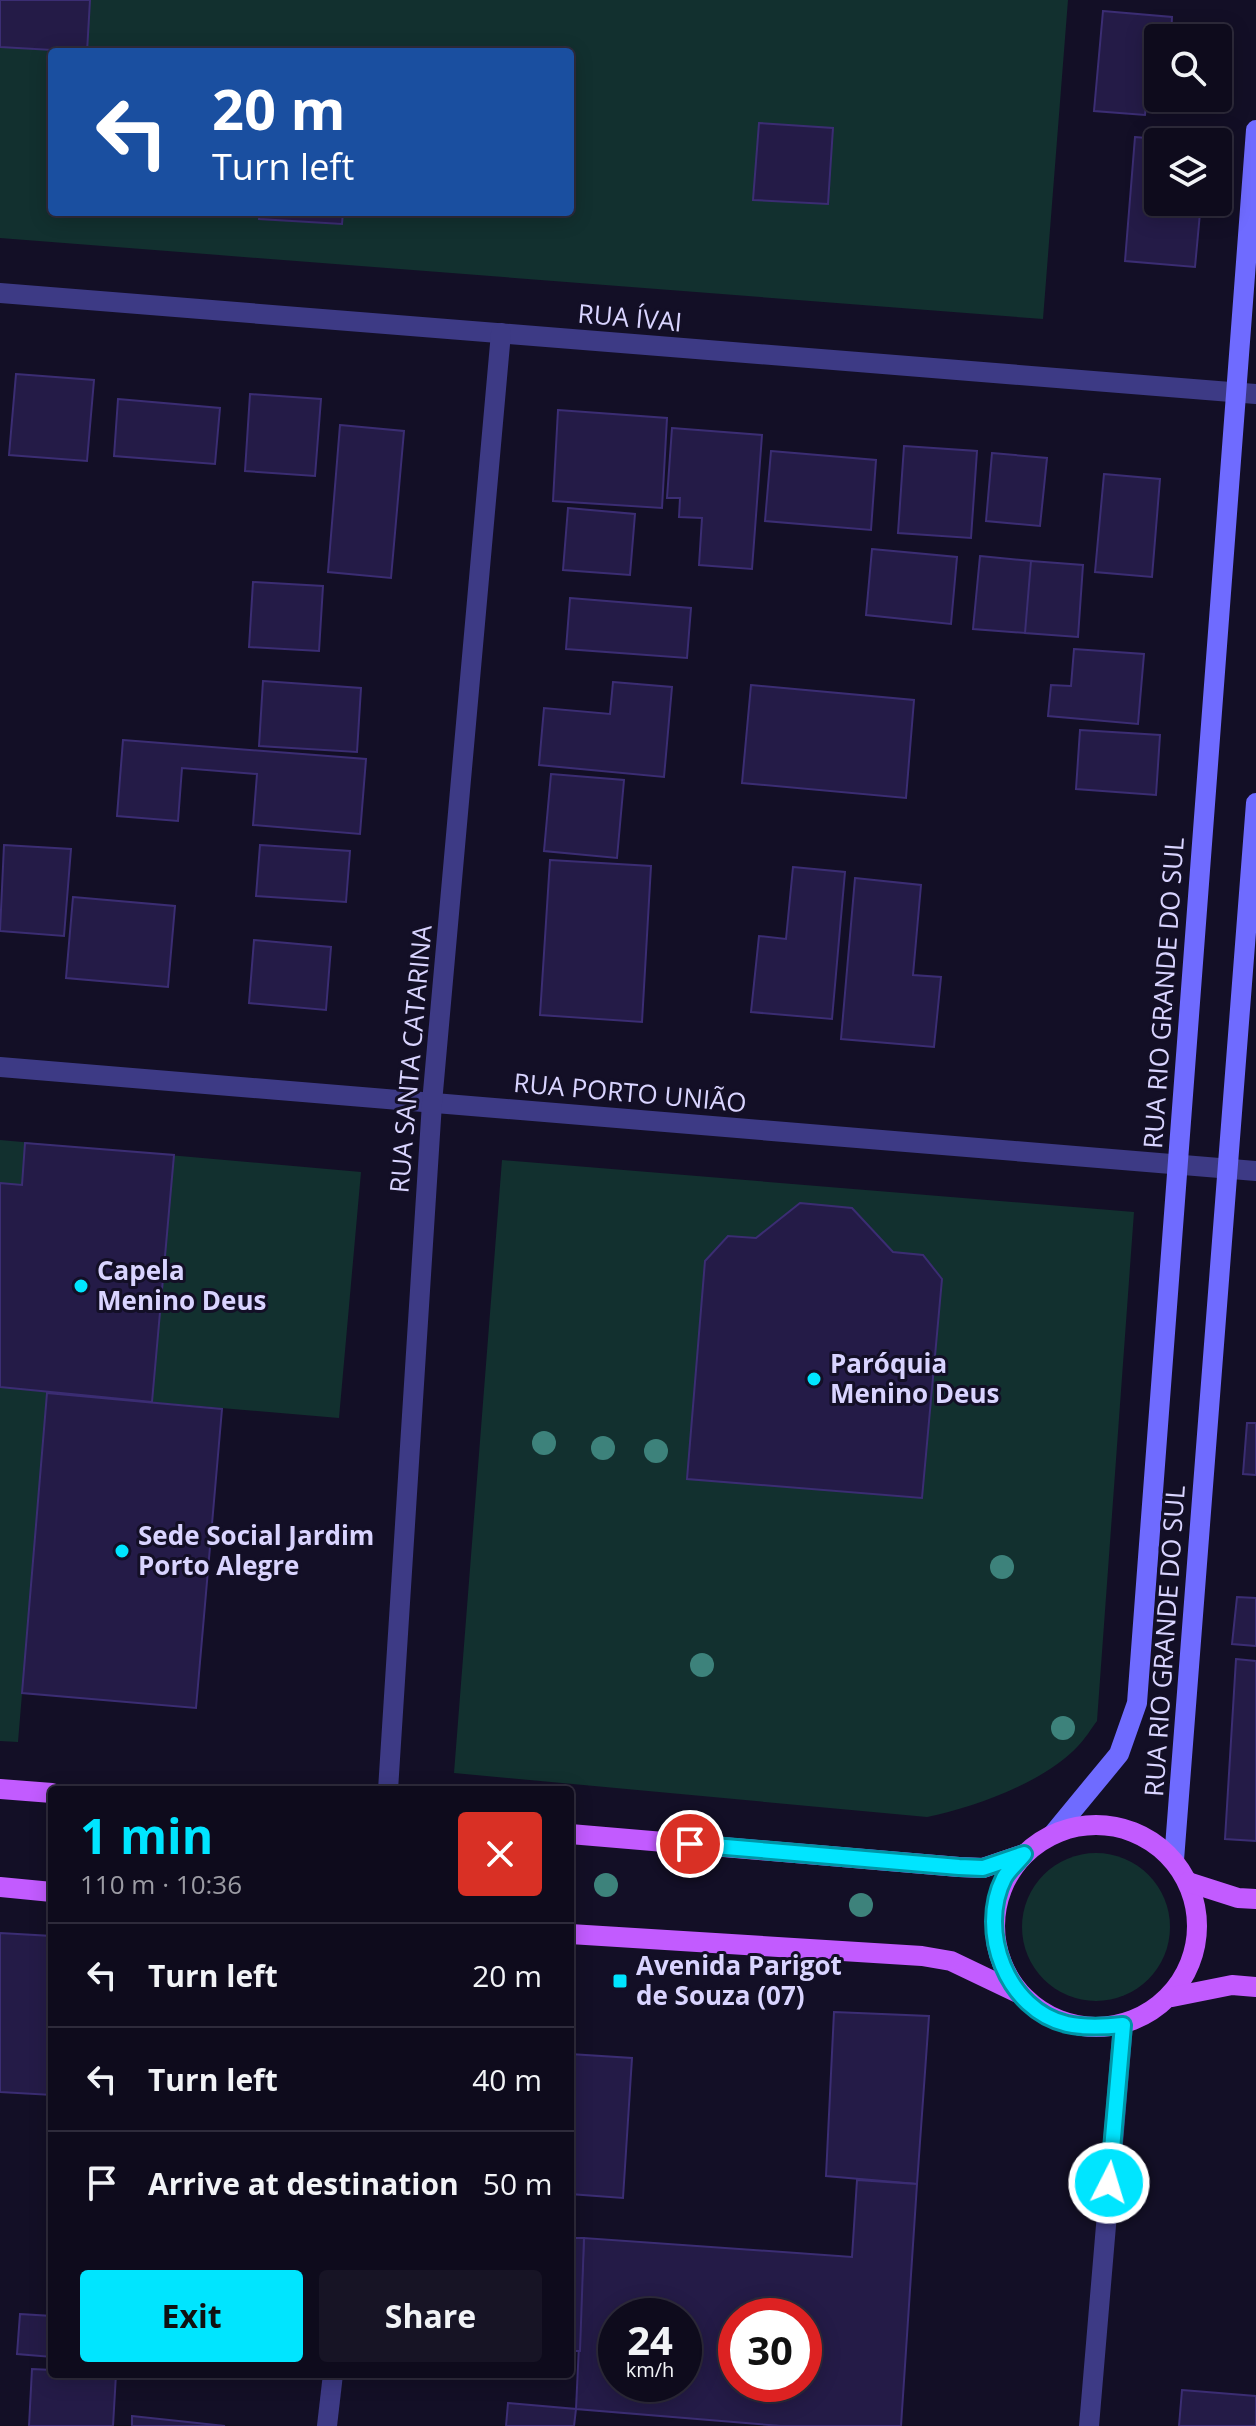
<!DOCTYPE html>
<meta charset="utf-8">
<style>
:root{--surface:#0e0b1c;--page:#171425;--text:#f1f3f6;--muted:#9b9ba3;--line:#2e2b3b;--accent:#00e5ff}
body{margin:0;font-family:"Open Sans",sans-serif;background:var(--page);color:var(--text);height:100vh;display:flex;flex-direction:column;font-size:30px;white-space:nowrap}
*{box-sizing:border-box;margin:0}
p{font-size:26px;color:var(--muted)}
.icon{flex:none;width:44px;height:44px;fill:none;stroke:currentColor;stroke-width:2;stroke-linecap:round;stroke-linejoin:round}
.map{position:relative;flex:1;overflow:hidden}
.panel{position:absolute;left:48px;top:1786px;width:526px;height:592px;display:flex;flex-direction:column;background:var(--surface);border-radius:8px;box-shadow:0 4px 20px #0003,0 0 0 2px var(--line)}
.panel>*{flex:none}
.top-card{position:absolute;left:48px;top:48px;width:526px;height:168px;border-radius:8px;box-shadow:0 4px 20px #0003,0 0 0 2px var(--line);background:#1a4fa0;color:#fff;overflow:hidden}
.buttons{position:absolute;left:1144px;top:24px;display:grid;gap:16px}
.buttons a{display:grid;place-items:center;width:88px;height:88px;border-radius:8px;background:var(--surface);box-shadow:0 4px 20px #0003,0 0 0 2px var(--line);font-size:40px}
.speed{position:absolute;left:598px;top:2298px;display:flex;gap:16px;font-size:40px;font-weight:700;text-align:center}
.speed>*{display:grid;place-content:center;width:104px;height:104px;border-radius:50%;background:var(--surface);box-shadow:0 4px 20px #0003,0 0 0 2px var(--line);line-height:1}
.speed small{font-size:20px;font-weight:400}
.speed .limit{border:12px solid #d22;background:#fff;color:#111}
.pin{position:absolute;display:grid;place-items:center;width:68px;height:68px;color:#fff;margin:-34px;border:4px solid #fff;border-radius:50%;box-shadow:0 2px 8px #0007}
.me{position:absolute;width:88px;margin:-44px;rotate:5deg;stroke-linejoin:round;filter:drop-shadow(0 0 6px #0008)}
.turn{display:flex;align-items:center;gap:28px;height:168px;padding:0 32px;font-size:36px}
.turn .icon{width:104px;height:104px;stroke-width:2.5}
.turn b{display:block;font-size:56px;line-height:68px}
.round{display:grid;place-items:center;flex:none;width:84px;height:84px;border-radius:8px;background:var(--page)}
.head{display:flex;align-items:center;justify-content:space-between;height:136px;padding:0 32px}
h1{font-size:48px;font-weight:700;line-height:60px;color:var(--accent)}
.primary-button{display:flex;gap:16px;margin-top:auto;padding:16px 32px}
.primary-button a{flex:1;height:92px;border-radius:8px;background:var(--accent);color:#111;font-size:32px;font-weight:700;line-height:92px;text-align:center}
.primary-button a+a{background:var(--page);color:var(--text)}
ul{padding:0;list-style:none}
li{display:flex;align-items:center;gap:24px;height:104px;padding:0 32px;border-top:2px solid var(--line)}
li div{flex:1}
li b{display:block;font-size:30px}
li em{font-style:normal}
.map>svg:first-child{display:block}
.green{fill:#12302f;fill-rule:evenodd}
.building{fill:#241b47;stroke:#3b2d73;stroke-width:2;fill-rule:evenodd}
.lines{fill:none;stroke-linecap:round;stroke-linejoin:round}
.street{stroke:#3d3a85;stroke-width:20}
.secondary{stroke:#6f6bff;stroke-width:20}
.primary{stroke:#c25bff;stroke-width:20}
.tree{fill:#3d827b}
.route-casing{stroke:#0095a6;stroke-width:20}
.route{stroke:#00e5ff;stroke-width:14}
.poi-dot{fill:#00e5ff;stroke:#130f26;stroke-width:3}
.labels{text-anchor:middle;stroke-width:6;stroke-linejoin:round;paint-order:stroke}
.street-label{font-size:26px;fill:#d9d4ff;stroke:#130f26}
.poi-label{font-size:26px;font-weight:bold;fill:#d9d4ff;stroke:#130f26;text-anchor:start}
</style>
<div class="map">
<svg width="1256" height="2426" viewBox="0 0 1256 2426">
<rect width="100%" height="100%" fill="#130f26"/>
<g class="green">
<path d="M 0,0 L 1068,0 L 1043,319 L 0,238 ZM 52,52 L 570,52 L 570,212 L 52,212 Z"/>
<path d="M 0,1140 L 361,1172 L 339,1418 L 47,1393 L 18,1742 L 0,1741 Z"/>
<path d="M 502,1160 L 1134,1212 L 1097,1721 C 1091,1729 1085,1739 1078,1746 C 1045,1782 975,1807 927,1817 L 454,1773 Z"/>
<circle cx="1096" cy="1927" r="74"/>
</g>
<g class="building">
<path d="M 0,0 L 90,0 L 87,52 L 0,47 Z"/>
<path d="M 1103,11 L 1172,17 L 1171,38 L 1158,38 L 1158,66 L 1150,65 L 1145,115 L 1094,111 Z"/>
<path d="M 759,123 L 833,128 L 828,204 L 753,200 Z"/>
<path d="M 1135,137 L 1194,142 L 1158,142 L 1158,202 L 1201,202 L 1195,267 L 1125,261 Z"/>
<path d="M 260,212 L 343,212 L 342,224 L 259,219 Z"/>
<path d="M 16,374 L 94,380 L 87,461 L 9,455 Z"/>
<path d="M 250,394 L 321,399 L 315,476 L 245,471 Z"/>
<path d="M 118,399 L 220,408 L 215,464 L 114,456 Z"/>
<path d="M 558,410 L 667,418 L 662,508 L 553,501 Z"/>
<path d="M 340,425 L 404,431 L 391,578 L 328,572 Z"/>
<path d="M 672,428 L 762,435 L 752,569 L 699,565 L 702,518 L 679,517 L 680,498 L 667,498 Z"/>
<path d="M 904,446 L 977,451 L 971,538 L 898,533 Z"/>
<path d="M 771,451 L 876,460 L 871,530 L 765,521 Z"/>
<path d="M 992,453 L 1047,458 L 1040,526 L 986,521 Z"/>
<path d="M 1104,474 L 1160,479 L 1152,577 L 1095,572 Z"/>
<path d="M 568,508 L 635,514 L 630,575 L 563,570 Z"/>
<path d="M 872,549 L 957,557 L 951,624 L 866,615 Z"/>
<path d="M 980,556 L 1032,561 L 1026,633 L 973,629 Z"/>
<path d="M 1031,561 L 1083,565 L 1078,637 L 1025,633 Z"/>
<path d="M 253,582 L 323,586 L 319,651 L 249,647 Z"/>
<path d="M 570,598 L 691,608 L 687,658 L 566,649 Z"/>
<path d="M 1074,649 L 1144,654 L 1138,724 L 1048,716 L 1051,685 L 1071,686 Z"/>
<path d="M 263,681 L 361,688 L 357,752 L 259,746 Z"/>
<path d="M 613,682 L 672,687 L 664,777 L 539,765 L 544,708 L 610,714 Z"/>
<path d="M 751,685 L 914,700 L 906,798 L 742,783 Z"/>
<path d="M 1080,730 L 1160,735 L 1156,795 L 1076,789 Z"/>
<path d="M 123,740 L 366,759 L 360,834 L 253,825 L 257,774 L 182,768 L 178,821 L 117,816 Z"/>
<path d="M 551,774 L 624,780 L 617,858 L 544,851 Z"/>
<path d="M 4,845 L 71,849 L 64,936 L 0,931 Z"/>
<path d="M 260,845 L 350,851 L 346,902 L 256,896 Z"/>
<path d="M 550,860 L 651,866 L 642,1022 L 540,1015 Z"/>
<path d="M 793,867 L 845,872 L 832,1019 L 751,1012 L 759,936 L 786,939 Z"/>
<path d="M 855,878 L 921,885 L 913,975 L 941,977 L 934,1047 L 841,1039 Z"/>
<path d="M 73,897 L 175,906 L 168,987 L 66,978 Z"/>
<path d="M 254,940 L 331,947 L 326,1010 L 249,1003 Z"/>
<path d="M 25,1143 L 174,1155 L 152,1402 L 0,1387 L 0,1183 L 22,1185 Z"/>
<path d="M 800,1203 L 852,1208 L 893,1252 L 923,1255 L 942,1279 L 922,1498 L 687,1479 L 705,1261 L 728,1236 L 756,1238 Z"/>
<path d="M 47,1393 L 222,1409 L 196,1708 L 22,1693 Z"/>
<path d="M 1247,1423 L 1256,1423 L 1256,1475 L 1243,1474 Z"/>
<path d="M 1237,1597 L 1256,1598 L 1256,1646 L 1232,1644 Z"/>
<path d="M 1236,1659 L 1256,1661 L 1256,1841 L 1225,1839 Z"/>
<path d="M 0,1933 L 52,1936 L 52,2095 L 0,2092 Z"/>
<path d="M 834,2012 L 929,2016 L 917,2184 L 826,2176 Z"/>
<path d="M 570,2054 L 632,2058 L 623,2198 L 570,2194 Z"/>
<path d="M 857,2180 L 917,2184 L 901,2426 L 781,2426 L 576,2409 L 584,2238 L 852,2257 ZM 616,2316 L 684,2316 L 684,2384 L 616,2384 ZM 736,2316 L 804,2316 L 804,2384 L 736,2384 Z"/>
<path d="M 570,2238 L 584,2238 L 580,2351 L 570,2351 Z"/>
<path d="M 20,2314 L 52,2316 L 52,2357 L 17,2354 Z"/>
<path d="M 32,2369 L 52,2370 L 52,2374 L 116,2374 L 113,2426 L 29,2426 Z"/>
<path d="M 1182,2390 L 1256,2396 L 1256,2426 L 1179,2426 Z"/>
<path d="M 508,2403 L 576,2409 L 574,2426 L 506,2426 Z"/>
<path d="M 132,2416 L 225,2426 L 132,2426 Z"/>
</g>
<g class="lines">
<g class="street">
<path d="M 0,293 L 1256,394"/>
<path d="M 0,1067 L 1256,1171"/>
<path d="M 388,1790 L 432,1103 L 501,333"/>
<path d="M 327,2426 L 333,2374"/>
<path d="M 1089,2426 L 1123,2025"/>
</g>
<g class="secondary">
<path d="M 1053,1834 L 1119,1754 L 1137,1703 L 1256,130"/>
<path d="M 1174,1860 L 1256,803"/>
</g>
<g class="primary">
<path d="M 0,1789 L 52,1793"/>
<circle cx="1096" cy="1926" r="101"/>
<path d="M 570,1834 L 959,1867 L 983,1868 L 1024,1854"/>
<path d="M 1188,1882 L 1238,1898 L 1256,1899"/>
<path d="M 0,1887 L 52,1892"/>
<path d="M 570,1934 L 922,1956 L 951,1961 L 1018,1993"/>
<path d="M 1172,1997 L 1232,1985 L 1256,1987"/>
</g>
</g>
<g class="tree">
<circle cx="544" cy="1443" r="12"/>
<circle cx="603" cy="1448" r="12"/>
<circle cx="656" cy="1451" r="12"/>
<circle cx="1002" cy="1567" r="12"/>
<circle cx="702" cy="1665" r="12"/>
<circle cx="1063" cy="1728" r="12"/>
<circle cx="606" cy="1885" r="12"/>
<circle cx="861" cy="1905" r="12"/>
</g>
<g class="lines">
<g class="route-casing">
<path id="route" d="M 690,1844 L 959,1867 L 983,1868 L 1024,1854 C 1018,1862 1009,1869 1004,1878 C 977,1931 1007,2010 1067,2024 C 1085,2028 1104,2027 1123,2025 L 1109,2183"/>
</g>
<use href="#route" class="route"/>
</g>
<g class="poi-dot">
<circle cx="81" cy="1286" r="8"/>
<circle cx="814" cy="1379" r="8"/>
<circle cx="122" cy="1551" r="8"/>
<rect x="612" y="1973" width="16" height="16" rx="4"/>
</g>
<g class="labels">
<g class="street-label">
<text transform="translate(630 318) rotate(5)" y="9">RUA ÍVAI</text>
<text transform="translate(1164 993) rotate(-86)" y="9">RUA RIO GRANDE DO SUL</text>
<text transform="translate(411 1059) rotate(-85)" y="9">RUA SANTA CATARINA</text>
<text transform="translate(630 1093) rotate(5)" y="9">RUA PORTO UNIÃO</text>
<text transform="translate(1165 1641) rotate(-86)" y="9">RUA RIO GRANDE DO SUL</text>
</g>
<g class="poi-label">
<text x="97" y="1280">Capela<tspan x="97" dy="30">Menino Deus</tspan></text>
<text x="830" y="1373">Paróquia<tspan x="830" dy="30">Menino Deus</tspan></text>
<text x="138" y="1545">Sede Social Jardim<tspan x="138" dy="30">Porto Alegre</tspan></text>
<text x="636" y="1975">Avenida Parigot<tspan x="636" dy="30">de Souza (07)</tspan></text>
</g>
</g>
</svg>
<div class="buttons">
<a><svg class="icon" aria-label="search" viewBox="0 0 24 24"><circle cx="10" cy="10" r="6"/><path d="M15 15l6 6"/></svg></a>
<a><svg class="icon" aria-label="layers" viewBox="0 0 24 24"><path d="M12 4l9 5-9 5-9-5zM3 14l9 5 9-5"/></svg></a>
</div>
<div class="speed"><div>24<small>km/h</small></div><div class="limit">30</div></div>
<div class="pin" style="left:690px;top:1844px;background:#d93025"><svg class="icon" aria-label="arrive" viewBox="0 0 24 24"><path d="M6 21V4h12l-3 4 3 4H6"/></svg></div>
<svg class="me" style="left:1109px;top:2183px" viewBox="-20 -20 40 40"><circle r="17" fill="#00e5ff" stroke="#fff" stroke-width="3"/><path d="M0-11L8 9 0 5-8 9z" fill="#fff"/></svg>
<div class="top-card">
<div class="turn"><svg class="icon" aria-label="left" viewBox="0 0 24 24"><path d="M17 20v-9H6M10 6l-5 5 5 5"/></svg><div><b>20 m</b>Turn left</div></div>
</div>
<section class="panel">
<div class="head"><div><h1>1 min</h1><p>110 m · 10:36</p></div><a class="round" style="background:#d93025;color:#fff"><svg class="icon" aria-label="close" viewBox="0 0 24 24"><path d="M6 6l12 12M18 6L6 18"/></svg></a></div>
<ul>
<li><svg class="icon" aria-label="left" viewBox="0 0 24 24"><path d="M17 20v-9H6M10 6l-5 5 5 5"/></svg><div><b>Turn left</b></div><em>20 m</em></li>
<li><svg class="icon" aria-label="left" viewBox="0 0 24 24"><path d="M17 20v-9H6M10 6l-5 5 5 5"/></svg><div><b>Turn left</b></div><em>40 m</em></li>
<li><svg class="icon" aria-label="arrive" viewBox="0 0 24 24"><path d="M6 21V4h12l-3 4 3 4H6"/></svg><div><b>Arrive at destination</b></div><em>50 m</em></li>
</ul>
<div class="primary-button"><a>Exit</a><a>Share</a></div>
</section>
</div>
